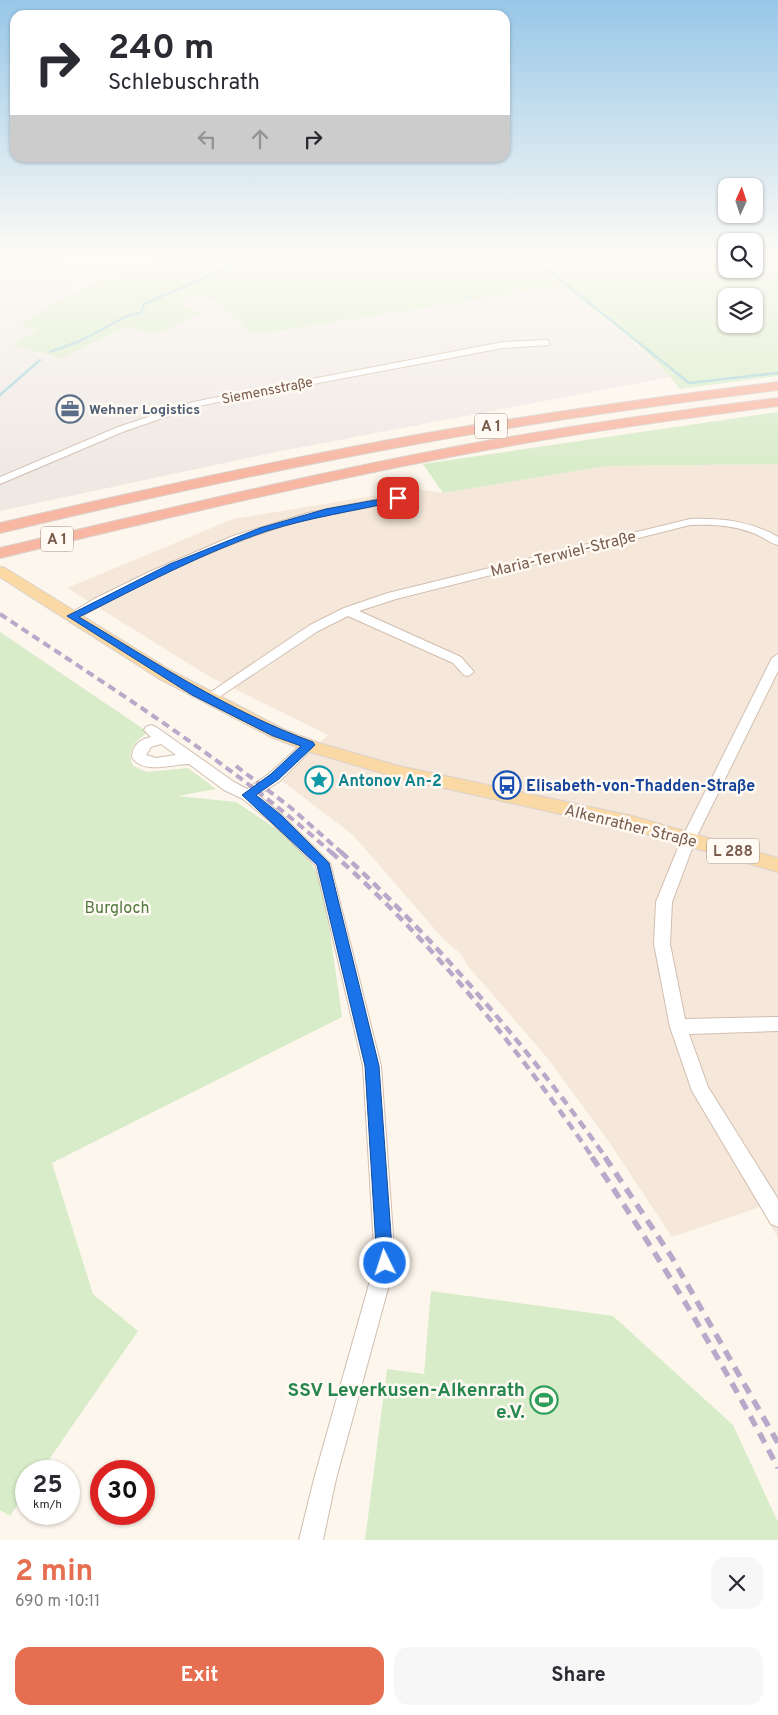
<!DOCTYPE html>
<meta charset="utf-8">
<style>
:root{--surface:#fff;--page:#f7f7f7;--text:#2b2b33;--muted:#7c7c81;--accent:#e76f51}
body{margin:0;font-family:Overpass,sans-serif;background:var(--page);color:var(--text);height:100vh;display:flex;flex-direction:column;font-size:19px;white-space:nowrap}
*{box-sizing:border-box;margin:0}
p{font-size:16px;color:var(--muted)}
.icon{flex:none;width:28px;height:28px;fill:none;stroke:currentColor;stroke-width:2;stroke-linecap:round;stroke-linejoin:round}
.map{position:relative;height:1540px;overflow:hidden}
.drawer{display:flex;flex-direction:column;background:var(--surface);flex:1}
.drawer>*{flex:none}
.guide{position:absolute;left:10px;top:10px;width:500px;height:152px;border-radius:15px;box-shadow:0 1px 4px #0004;background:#fff;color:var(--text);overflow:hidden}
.needle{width:32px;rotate:3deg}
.fabs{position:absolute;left:718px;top:178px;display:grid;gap:10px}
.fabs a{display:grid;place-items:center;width:45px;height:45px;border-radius:10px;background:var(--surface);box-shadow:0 1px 4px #0004;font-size:25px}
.speed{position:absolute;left:15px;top:1460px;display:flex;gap:10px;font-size:25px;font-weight:700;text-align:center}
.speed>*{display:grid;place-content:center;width:65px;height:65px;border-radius:50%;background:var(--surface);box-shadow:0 1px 4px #0004;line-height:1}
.speed small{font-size:12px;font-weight:400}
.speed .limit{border:8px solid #d22;background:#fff;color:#111}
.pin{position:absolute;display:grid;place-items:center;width:42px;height:42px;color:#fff;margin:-21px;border-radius:10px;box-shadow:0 2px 8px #0006}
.me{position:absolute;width:55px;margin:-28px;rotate:356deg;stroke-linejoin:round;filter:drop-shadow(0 0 4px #0008)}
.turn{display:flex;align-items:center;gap:18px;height:105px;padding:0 15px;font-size:22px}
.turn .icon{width:65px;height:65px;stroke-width:2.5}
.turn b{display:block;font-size:35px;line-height:42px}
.lanes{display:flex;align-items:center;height:48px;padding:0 15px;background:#0003;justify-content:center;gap:25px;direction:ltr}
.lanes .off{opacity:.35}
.round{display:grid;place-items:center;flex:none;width:52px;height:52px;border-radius:15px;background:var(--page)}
.head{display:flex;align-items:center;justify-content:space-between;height:85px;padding:0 15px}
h1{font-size:30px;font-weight:700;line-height:38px;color:var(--accent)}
.cta{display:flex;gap:10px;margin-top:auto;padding:10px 15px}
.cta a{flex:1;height:58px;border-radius:15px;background:var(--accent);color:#fff;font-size:20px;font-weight:700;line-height:58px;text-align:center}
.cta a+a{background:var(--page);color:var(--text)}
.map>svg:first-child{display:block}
.residential{fill:#f5e8da}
.industrial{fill:#efe9e4}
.green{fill:#d8ecc9;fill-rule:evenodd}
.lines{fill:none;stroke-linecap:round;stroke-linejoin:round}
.stream{stroke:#a5d3da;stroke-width:2.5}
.minor-casing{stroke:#d1beb0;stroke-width:2}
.major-casing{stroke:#dad1cd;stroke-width:2}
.highway-casing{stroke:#dad1cd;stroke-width:2}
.minor{fill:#fff;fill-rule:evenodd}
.major{fill:#fbd9a5;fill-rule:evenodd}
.highway{fill:#f7b7a3;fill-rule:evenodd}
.rail-far2{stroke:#b9a8c9;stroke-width:4;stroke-dasharray:8 5;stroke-linecap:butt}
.rail-far1{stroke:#b9a8c9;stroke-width:4.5;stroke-dasharray:9 6;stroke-linecap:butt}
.rail{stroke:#b9a8c9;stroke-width:5.5;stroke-dasharray:11 8;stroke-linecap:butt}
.route{fill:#1a73e8;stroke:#114b97}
.labels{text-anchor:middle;stroke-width:5;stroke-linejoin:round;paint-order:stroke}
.far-street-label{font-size:14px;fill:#7a5c4d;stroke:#fffaf3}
.far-service-label{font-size:14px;font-weight:bold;fill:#4e5e75;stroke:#fffaf3;text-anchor:start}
.shield{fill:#fffaf3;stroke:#a28b7f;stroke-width:1}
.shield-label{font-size:15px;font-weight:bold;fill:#7a5c4d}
.street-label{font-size:16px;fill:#7a5c4d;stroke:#fffaf3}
.culture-label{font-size:16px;font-weight:bold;fill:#0d838f;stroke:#fffaf3;text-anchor:start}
.transit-label{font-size:16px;font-weight:bold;fill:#164399;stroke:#fffaf3;text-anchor:start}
.park-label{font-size:16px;fill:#537a41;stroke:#fffaf3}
.near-leisure-label{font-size:19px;font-weight:bold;fill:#27864d;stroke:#fffaf3;text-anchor:end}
</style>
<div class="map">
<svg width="778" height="1540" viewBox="0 0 778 1540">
<rect width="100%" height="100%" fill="#fdf6ec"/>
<g class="residential">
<path d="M 65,256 L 174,256 L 97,274 L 107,278 L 84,286 L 45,272 L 68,264 L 57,260 L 66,256 Z"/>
<path d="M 778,464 L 778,1238 L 760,1207 L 672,1237 L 609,1142 L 549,1060 L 467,965 L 461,954 L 445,941 L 353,835 L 282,781 L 328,735 L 210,677 L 67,588 L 233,519 L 415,489 L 443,493 L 606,466 Z"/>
</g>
<path class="industrial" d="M 0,256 L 65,256 L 67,257 L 58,260 L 69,264 L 46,272 L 85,286 L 106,278 L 97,274 L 143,261 L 147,263 L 174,256 L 182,256 L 80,289 L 20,326 L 37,330 L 15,345 L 61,358 L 127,326 L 155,335 L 200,313 L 177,304 L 198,295 L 216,301 L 253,335 L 561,286 L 625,335 L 671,377 L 276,452 L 0,511 Z"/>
<g class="green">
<path d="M 182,256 L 726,256 L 726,269 L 754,269 L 754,256 L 778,256 L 778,376 L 680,389 C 651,350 600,314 561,286 L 253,335 L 216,301 L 198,295 L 178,304 L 201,313 L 155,335 L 127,326 L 61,358 L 14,345 L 37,330 L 19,325 L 80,289 ZM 726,296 L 754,296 L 754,324 L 726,324 Z"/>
<path d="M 778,412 L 778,464 L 606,466 L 443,493 L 423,464 Z"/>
<path d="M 0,632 L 148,732 C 135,742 126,749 133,766 L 147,772 L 188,768 L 216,789 L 178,796 L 236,802 L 298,843 L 323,882 L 342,1017 L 52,1163 L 93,1294 L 138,1331 L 41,1471 L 26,1471 L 26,1493 L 10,1516 L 0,1510 Z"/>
<path d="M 431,1291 L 613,1316 L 733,1425 L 778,1522 L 778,1540 L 365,1540 L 387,1369 L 424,1374 Z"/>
</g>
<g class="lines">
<g class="stream">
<path d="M 541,261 L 573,256"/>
<path d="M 542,265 L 689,383 L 778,373"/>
<path d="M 50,352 L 80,341 L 127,316 L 141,313 L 144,304 L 255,256"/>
<path d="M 0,395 L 40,360"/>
</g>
<g class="minor-casing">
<g id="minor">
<path d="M 88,256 L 97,256 L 90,260 L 86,258 Z"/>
<path d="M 546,340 L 549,341 L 549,345 L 503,348 L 198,406 L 125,431 L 0,484 L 0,477 L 118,427 L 193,402 L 503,342 Z"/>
<path d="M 409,493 L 413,494 L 414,496 L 413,498 C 379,507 345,510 311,518 C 229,540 151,578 76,619 L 72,620 L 66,616 L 94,599 L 149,572 L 233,536 L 308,513 Z"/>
<path d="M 690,519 C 721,518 751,521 778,537 L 778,545 C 769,543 762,536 753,533 C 733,525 711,524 690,525 L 396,599 L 359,611 L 461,657 L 474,672 L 468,676 L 464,675 L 453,663 L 348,616 L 318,631 L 213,701 L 203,701 L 202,698 L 310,625 L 344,608 L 388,593 Z"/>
<path d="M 778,654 L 778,671 L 696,838 L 672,902 L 670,944 L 685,1019 L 778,1017 L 778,1031 L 689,1034 L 708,1087 L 778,1199 L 778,1227 L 771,1224 L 692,1091 L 670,1027 L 654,944 L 656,902 L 682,838 L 772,658 Z"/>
<path d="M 151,725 L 156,727 L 234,782 L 247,789 L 270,773 L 304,742 L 314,742 L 316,745 L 280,781 L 258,795 L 281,814 L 330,863 L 381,1066 L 395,1263 L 336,1479 L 323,1540 L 299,1540 L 314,1479 L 375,1263 L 363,1066 L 316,866 L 271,822 L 243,799 L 224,790 L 189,764 C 172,764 143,775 132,757 C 132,745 141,739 151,737 L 144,730 L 146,727 ZM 161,744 L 176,755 L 156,758 L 146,755 L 151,747 Z"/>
</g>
</g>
<g class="major-casing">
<path id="major" d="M 0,567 L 5,568 L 170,670 L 283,729 L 319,743 L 399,766 L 632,816 L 778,858 L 778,872 L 632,830 L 399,778 L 307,751 L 271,737 L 158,678 L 0,577 Z"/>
</g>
<g class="highway-casing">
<g id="highway">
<path d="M 778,382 L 778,390 C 657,405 536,422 416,444 C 277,469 138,500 0,533 L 0,523 C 138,491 277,460 416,435 C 536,414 657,397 778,382 Z"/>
<path d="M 778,398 L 778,406 C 680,419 583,432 486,450 C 323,480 161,519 0,558 L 0,548 C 162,510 323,471 486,441 C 583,424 680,410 778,398 Z"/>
</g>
</g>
<use href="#minor" class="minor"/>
<use href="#major" class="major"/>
<use href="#highway" class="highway"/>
<g class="rail-far2">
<path d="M 0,614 C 114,690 230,762 332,853"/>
<path d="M 236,766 L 290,807 L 342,853"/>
</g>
<g class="rail-far1">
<path d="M 331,852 C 432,941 517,1047 593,1158"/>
<path d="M 341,852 C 440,945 528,1047 606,1158"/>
</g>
<g class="rail">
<path d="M 592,1157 C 660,1257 722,1361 778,1468"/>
<path d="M 605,1157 L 671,1256 L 778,1443"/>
</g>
</g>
<linearGradient id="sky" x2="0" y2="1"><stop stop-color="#97c7e8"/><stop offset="0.54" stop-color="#fefbf6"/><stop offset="1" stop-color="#fefbf6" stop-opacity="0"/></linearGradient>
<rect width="778" height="471" fill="url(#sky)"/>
<path class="route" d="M 398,496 L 401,496 L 401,500 C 356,511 311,517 267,531 C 202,553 141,586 79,617 C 155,662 230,712 313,742 L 315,745 L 279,779 L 256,795 L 281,815 L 329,863 L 379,1066 L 393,1263 L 391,1269 L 385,1271 L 379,1269 L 377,1263 L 365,1066 L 317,865 L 242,795 L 271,774 L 301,746 L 273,736 L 192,695 L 67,616 L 170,564 L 260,528 L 326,509 Z"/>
<defs>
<g id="office-ring" transform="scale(1.4375)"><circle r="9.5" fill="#fffaf3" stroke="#5c6f8a" stroke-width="1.5"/><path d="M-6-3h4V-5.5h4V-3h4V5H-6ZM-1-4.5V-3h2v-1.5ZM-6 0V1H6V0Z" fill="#5c6f8a"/></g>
<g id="sight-ring" transform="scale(1.4375)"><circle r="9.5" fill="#fffaf3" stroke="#0f9aa8" stroke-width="1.5"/><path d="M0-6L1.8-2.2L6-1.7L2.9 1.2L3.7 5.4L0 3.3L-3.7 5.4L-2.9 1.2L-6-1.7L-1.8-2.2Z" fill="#0f9aa8"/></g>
<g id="bus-ring" transform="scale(1.4375)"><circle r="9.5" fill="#fffaf3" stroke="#1a4fb4" stroke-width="1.5"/><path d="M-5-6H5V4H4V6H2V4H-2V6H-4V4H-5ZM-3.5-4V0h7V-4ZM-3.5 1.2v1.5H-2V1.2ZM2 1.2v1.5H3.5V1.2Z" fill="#1a4fb4"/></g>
<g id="stadium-ring" transform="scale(1.4375)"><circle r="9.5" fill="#fffaf3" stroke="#2e9e5b" stroke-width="1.5"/><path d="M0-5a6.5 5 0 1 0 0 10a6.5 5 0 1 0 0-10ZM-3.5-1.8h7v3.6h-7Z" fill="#2e9e5b"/></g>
</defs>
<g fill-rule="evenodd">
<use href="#office-ring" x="70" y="409"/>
<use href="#sight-ring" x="319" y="780"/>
<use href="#bus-ring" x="507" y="785"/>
<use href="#stadium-ring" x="544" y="1400"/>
</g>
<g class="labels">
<g class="far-street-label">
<text transform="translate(267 390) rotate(-11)" y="5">Siemensstraße</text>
</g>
<g class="far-service-label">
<text x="89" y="414">Wehner Logistics</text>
</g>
<g class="shield">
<rect x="475" y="413.5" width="32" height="25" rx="4"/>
<rect x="41" y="526.5" width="32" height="25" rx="4"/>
<rect x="707" y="838.5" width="52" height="25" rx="4"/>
</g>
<g class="shield-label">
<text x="491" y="431">A 1</text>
<text x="57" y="544">A 1</text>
<text x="733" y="856">L 288</text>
</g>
<g class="street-label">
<text transform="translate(563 553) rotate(-14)" y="6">Maria-Terwiel-Straße</text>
<text transform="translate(631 825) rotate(14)" y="6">Alkenrather Straße</text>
</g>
<g class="culture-label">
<text x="338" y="786">Antonov An-2</text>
</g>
<g class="transit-label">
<text x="526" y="791">Elisabeth-von-Thadden-Straße</text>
</g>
<g class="park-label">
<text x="117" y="913">Burgloch</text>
</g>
<g class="near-leisure-label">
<text x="525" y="1396">SSV Leverkusen-Alkenrath<tspan x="525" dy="22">e.V.</tspan></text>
</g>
</g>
</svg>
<div class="fabs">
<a><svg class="needle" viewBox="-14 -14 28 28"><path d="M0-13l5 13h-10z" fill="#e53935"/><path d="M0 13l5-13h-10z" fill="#7c7c81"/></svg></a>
<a><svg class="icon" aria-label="search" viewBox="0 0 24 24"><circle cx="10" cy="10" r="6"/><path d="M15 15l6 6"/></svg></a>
<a><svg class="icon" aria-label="layers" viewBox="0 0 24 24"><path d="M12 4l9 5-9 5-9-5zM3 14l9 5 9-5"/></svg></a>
</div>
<div class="speed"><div>25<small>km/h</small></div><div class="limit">30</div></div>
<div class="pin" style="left:398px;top:498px;background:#d93025"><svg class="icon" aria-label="arrive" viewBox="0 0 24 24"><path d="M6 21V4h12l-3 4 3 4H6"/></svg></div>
<svg class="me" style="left:385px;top:1263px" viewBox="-20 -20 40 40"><circle r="17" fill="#1a73e8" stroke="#fff" stroke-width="3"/><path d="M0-11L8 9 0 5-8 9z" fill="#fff"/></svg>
<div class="guide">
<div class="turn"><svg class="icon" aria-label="right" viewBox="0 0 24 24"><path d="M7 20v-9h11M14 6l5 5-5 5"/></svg><div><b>240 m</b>Schlebuschrath</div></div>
<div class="lanes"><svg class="icon off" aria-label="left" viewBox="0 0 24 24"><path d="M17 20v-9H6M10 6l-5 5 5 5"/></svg><svg class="icon off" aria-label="ahead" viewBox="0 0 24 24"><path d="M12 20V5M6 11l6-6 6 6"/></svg><svg class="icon" aria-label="right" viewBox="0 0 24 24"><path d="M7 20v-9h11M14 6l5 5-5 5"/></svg></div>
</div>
</div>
<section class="drawer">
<div class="head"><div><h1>2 min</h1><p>690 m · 10:11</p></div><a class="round"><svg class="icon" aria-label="close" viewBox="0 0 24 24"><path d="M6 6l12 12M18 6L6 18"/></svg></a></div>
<div class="cta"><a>Exit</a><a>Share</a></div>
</section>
